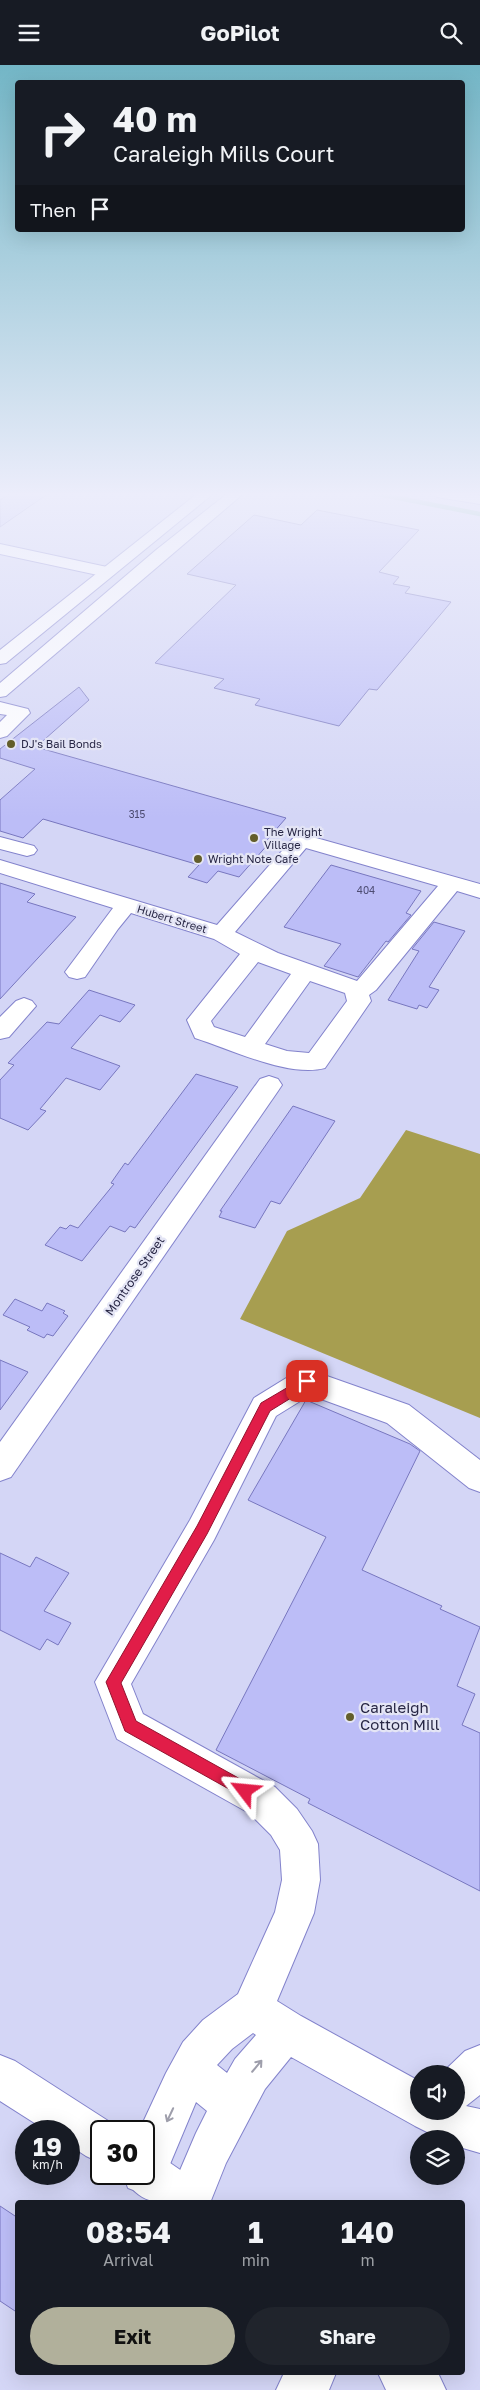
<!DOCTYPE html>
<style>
:root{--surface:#171b24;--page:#20242c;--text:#f1f3f6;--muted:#9ea1a6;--accent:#b1b09b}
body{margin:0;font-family:"Golos Text",sans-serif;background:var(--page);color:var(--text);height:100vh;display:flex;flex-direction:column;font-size:19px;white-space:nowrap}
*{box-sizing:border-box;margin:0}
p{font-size:16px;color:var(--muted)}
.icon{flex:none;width:28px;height:28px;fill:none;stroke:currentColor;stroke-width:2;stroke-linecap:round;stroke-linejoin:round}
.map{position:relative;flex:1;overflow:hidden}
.drawer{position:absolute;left:15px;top:2135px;width:450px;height:175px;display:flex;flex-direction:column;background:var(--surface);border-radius:5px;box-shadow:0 5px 20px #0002}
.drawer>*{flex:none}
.banner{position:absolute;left:15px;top:15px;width:450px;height:152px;border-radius:5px;box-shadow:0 5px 20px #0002;background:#171b24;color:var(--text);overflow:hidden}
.fabs{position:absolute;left:410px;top:2000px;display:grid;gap:10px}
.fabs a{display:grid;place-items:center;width:55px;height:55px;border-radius:50%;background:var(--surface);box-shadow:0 5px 20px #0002;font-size:25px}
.speed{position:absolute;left:15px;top:2055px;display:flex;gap:10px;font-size:25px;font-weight:700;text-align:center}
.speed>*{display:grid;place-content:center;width:65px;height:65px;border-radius:50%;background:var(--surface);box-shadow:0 5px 20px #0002;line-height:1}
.speed small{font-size:12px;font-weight:400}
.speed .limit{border:2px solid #111;border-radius:8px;background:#fff;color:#111}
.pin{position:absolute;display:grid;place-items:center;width:42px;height:42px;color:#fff;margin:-21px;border-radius:10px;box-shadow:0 2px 8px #0006}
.me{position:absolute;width:55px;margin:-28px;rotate:299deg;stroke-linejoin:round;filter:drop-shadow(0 0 4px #0008)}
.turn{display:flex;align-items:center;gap:18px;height:105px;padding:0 15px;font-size:22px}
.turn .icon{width:65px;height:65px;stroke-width:2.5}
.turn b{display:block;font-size:35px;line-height:42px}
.then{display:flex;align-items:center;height:48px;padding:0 15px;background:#0003;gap:10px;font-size:19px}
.eta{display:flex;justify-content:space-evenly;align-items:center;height:85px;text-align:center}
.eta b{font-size:30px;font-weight:700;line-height:35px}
.button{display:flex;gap:10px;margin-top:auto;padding:10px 15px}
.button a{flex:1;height:58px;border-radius:30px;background:var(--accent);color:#111;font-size:20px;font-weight:700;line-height:58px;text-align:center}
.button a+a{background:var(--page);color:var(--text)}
header{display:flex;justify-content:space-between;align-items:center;height:65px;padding:0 15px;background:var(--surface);font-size:22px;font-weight:700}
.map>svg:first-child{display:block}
.forest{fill:#a79e50}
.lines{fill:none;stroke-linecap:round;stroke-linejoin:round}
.stream{stroke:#64b993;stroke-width:4.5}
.building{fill:#bcbdf7;stroke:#7877bf}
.minor-casing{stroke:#8383cc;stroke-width:2}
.major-casing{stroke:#8383cc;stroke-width:2}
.highway-casing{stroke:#8383cc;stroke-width:2}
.minor{fill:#fff;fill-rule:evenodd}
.major{fill:#fff;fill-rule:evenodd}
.highway{fill:#fff;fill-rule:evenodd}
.oneway{stroke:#9e9eab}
.route{fill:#e11d48;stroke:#92132f}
.poi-dot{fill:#635e2b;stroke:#e4e5f5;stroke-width:2}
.labels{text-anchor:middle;stroke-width:4.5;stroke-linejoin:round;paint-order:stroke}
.number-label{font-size:10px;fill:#4d4c72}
.far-poi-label{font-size:11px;fill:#282745;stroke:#e4e5f5;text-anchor:start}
.far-street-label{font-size:11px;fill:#282745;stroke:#e4e5f5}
.street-label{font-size:12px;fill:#282745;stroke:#e4e5f5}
.near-poi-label{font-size:15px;fill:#282745;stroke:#e4e5f5;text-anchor:start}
</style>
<header><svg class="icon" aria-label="menu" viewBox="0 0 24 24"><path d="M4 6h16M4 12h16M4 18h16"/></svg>GoPilot<svg class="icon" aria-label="search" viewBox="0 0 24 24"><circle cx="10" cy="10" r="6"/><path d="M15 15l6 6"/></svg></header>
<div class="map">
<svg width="480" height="2325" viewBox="0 0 480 2325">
<rect width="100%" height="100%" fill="#d4d6f6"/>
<path class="forest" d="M 406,1065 L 480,1089 L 480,1353 L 240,1254 L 287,1166 L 360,1133 Z"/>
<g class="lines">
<path class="stream" d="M 373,428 L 480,449"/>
</g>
<g class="building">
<path d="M 11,428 L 49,428 L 0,462 L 0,435 Z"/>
<path d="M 317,445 L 419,465 L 379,507 L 399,512 L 393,519 L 410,522 L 405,528 L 451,537 L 377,625 L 369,624 L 339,661 L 255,640 L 260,634 L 214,623 L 224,614 L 155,598 L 236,520 L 187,509 L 254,450 L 301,460 Z"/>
<path d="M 79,622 L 89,635 L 36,682 L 286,753 L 266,776 L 270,777 L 239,812 L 218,806 L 207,818 L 188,812 L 199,800 L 43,754 L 23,773 L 0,766 L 0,735 L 35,704 L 0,693 L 0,684 Z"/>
<path d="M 331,800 L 421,826 L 406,848 L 411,850 L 388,877 L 386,876 L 358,912 L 324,901 L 341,879 L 284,862 Z"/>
<path d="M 0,818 L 35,829 L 27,837 L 76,852 L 0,934 Z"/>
<path d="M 434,857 L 465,866 L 429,922 L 439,925 L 427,943 L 419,940 L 417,944 L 388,935 L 419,886 L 412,884 Z"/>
<path d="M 89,925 L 135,940 L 120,957 L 100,950 L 71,983 L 120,1001 L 100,1025 L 66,1013 L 40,1044 L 46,1046 L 28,1065 L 0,1053 L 0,1015 L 14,1000 L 8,998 L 47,957 L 59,959 Z"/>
<path d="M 196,1009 L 238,1022 L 135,1163 L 130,1161 L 125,1167 L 110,1161 L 82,1196 L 45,1180 L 60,1162 L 66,1164 L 70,1160 L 78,1163 L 114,1119 L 111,1118 L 125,1098 L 128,1100 Z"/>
<path d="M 293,1041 L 335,1056 L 280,1139 L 271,1136 L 255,1163 L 219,1152 L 222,1146 L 220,1146 Z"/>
<path d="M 15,1234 L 42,1246 L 47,1238 L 65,1246 L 63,1248 L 68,1251 L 53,1271 L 47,1269 L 44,1273 L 27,1265 L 30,1262 L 3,1250 Z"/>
<path d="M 0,1295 L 28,1307 L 0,1345 Z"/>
<path d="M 306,1335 L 410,1379 L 420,1386 L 362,1505 L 442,1541 L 440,1544 L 480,1562 L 457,1621 L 475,1629 L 462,1660 L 480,1668 L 480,1826 L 308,1738 L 310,1734 L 216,1685 L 326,1472 L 248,1435 Z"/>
<path d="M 0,1488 L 30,1502 L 36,1492 L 69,1508 L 44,1546 L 71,1558 L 58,1580 L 47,1574 L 40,1585 L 0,1565 Z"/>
<path d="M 0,2141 L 18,2153 L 18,2248 L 0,2236 Z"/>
</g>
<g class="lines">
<g class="minor-casing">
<g id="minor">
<path d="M 0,479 L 107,502 L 115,507 L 107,512 L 0,489 Z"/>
<path d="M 0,637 L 28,644 L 30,648 L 7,671 L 0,673 L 0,657 L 7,650 L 0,649 Z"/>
<path d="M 302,769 L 480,819 L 480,833 L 457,826 L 376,925 L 369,930 L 371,936 L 325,1003 C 289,1013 230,984 195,973 L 187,955 L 240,889 L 214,874 L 131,848 L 118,864 L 85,912 L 77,914 L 69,912 L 65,907 L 113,843 L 0,808 L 0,795 L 217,860 L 295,771 ZM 306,783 L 438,821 L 357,916 L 278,888 L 235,867 ZM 258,897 L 291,909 L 245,972 L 214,962 L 211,956 ZM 310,916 L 345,928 L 347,936 L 309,988 L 287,986 L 265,979 Z"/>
<path d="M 0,772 L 34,781 L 37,785 L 34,789 L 27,791 L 0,784 Z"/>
<path d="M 24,933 L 32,936 L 36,941 L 9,972 L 0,974 L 0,952 L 16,936 Z"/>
<path d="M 269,1011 L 278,1014 L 282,1020 L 278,1026 L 11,1412 L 0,1416 L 0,1377 L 260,1014 Z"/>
<path d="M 307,1304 L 409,1340 L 480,1395 L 480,1427 L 469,1423 L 387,1358 L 310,1330 L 276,1351 L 214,1475 L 131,1619 L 143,1649 L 275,1722 L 297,1744 L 312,1766 L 318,1779 L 320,1815 L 314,1848 L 277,1936 L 301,1951 L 419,2016 L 419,2046 L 456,2046 L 456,2009 L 441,2009 L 465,1986 L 480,1980 L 480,2030 L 466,2041 L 480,2044 L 480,2088 L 456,2081 L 456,2074 L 441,2074 L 415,2061 L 291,1992 L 265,2024 L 226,2098 L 210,2138 L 166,2138 L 196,2068 L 207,2046 L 196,2037 L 160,2123 L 144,2129 L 128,2123 L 123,2109 L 144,2109 L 144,2066 L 139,2066 L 166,2008 L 183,1977 L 203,1955 L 238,1929 L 275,1847 L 282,1815 L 280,1785 L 271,1770 L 249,1748 L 117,1674 L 95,1617 L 190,1455 L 254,1333 L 296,1307 ZM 253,1968 L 256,1970 L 235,1994 L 227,2008 L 217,2000 L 232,1984 Z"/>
<path d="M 284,2308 L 336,2308 L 329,2325 L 276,2325 Z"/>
</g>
</g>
<g class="major-casing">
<g id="major">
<path d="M 198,428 L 214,428 L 6,598 L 0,599 L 0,585 Z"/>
<path d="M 228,428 L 244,428 L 6,631 L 0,632 L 0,618 L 156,485 Z"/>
<path d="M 0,1990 L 15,1996 L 116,2061 L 119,2066 L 101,2066 L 101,2098 L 86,2091 L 69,2080 L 69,2066 L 47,2066 L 0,2036 Z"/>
<path d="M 144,2085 L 160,2091 L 205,2122 L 211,2138 C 176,2138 139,2147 123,2109 L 144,2109 Z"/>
<path d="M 378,2308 L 438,2308 L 446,2325 L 386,2325 Z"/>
</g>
</g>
<g class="highway-casing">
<path id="highway" d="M 430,428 L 463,428 L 480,431 L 480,439 L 437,432 Z"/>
</g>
<use href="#minor" class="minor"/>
<use href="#major" class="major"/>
<use href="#highway" class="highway"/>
</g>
<defs><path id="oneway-shaft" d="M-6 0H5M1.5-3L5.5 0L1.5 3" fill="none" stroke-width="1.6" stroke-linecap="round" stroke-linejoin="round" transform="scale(1.25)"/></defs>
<g class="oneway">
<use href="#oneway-shaft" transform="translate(257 2001) rotate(-50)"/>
<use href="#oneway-shaft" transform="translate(170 2050) rotate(115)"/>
</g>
<linearGradient id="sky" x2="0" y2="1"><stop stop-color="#73b6c6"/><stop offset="0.57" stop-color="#ecedfb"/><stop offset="1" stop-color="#ecedfb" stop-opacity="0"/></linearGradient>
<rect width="480" height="753" fill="url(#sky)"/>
<path class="route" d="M 307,1311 L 313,1316 L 312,1320 L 270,1346 L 207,1469 L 121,1618 L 136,1656 L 251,1720 L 253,1726 L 251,1731 L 245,1733 L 125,1666 L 106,1617 L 197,1461 L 261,1338 Z"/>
<g class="poi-dot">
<circle cx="11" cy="679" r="5"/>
<circle cx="254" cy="773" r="5"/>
<circle cx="198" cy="794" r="5"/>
<circle cx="350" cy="1652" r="5"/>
</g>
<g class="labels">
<g class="number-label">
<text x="137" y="753">315</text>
<text x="366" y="829">404</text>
</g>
<g class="far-poi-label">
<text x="21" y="683">DJ's Bail Bonds</text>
<text x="264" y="771">The Wright<tspan x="264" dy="13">Village</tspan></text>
<text x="208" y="798">Wright Note Cafe</text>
</g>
<g class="far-street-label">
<text transform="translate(172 854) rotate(17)" y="4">Hubert Street</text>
</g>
<g class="street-label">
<text transform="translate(135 1211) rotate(-55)" y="4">Montrose Street</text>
</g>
<g class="near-poi-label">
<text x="360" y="1648">Caraleigh<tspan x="360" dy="17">Cotton Mill</tspan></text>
</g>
</g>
</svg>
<div class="fabs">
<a><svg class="icon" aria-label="sound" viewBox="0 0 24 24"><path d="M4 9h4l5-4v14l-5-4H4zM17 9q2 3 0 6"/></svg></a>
<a><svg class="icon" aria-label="layers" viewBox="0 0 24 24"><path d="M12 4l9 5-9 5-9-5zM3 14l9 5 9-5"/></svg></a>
</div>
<div class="speed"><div>19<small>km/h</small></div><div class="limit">30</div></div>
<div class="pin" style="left:307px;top:1316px;background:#d93025"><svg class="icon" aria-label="arrive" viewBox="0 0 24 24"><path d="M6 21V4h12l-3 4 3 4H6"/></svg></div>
<svg class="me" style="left:245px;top:1726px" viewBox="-20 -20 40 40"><path d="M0-17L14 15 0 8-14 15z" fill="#e11d48" stroke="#fff" stroke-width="4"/></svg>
<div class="banner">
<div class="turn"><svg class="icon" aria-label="right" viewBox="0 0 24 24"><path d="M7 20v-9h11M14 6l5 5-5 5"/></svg><div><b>40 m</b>Caraleigh Mills Court</div></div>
<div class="then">Then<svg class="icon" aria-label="arrive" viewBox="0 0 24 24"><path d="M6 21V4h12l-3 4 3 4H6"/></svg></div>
</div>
<section class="drawer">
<div class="eta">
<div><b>08:54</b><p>Arrival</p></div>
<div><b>1</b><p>min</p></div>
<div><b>140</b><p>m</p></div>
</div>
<div class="button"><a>Exit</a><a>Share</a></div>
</section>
</div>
